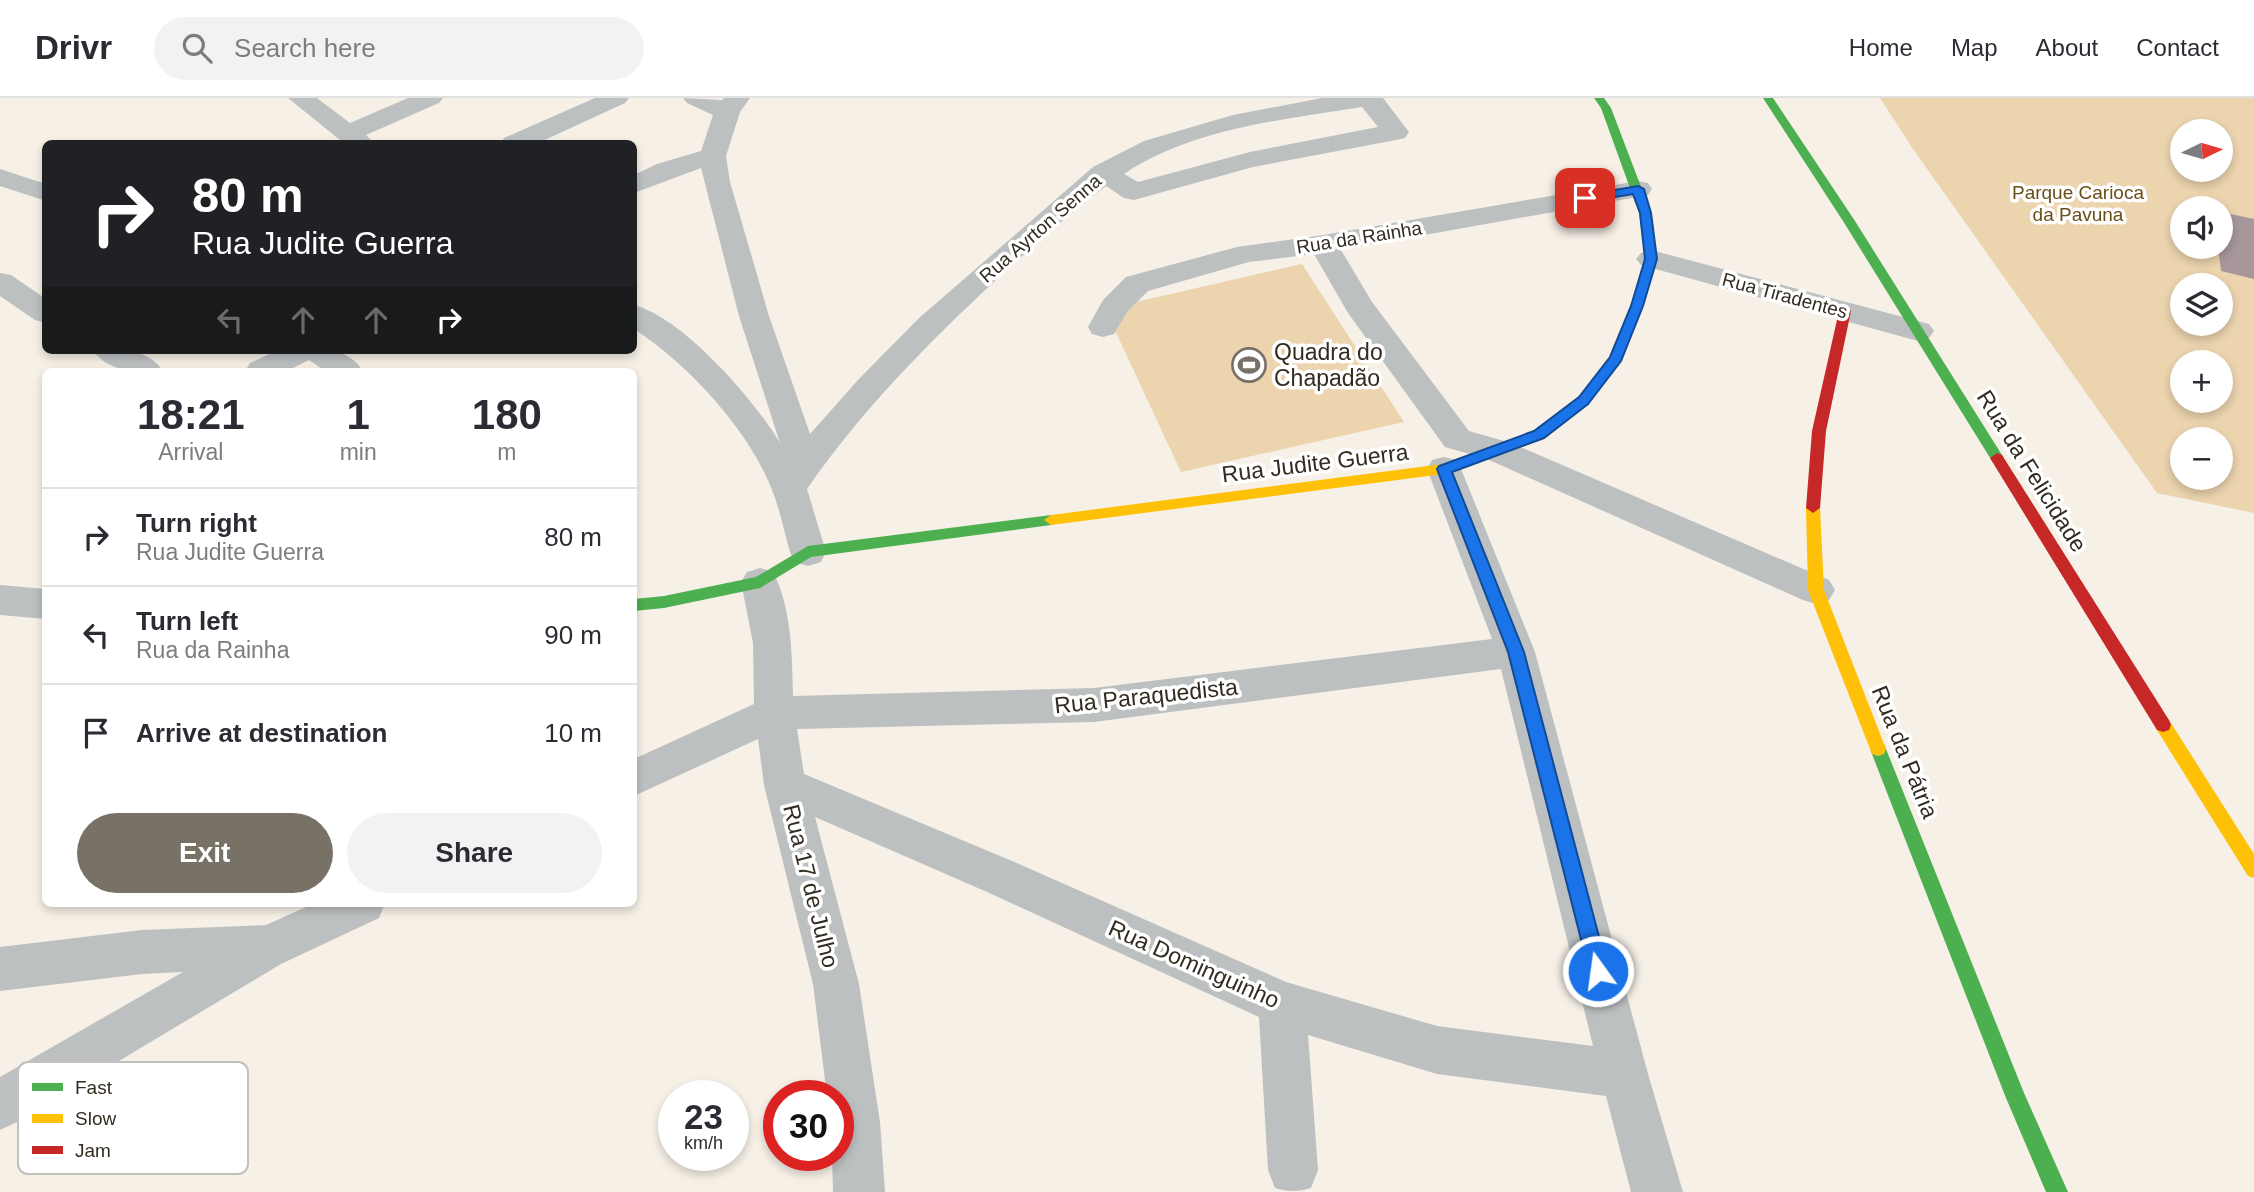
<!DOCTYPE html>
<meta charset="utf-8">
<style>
:root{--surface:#fff;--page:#f2f2f3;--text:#2b2b33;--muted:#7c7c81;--line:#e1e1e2;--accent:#777166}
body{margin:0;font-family:Arial,sans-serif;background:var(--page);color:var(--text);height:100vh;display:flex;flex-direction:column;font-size:26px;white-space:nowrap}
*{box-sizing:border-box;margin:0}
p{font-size:23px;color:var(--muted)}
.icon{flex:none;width:38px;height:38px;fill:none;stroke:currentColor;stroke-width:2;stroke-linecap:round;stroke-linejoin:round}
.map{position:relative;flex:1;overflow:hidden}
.details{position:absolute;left:42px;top:270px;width:595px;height:539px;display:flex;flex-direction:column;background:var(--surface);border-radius:10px;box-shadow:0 4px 10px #0003}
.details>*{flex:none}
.guide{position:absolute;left:42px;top:42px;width:595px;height:214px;border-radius:10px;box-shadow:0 4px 10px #0003;background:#202124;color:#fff;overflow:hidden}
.needle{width:46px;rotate:85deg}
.tools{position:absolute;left:2170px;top:21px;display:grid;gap:14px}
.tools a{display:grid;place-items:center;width:63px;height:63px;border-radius:50%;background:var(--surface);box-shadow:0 4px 10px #0003;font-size:35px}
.speed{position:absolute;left:658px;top:982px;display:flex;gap:14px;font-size:35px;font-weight:700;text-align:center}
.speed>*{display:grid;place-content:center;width:91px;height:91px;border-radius:50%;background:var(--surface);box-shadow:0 4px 10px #0003;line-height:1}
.speed small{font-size:18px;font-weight:400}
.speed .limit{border:10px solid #d22;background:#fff;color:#111}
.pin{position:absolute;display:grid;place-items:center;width:60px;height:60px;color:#fff;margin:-30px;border-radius:14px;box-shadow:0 4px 10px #0006}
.me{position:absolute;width:77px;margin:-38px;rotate:346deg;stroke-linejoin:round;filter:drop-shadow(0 0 5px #0008)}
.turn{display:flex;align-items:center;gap:24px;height:147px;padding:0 35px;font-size:32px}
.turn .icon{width:91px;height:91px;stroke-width:2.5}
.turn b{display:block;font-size:49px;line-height:60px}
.lanes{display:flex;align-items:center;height:66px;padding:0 35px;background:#0003;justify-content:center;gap:35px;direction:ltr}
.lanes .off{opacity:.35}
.eta{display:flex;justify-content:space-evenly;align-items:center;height:119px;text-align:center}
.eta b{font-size:42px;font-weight:700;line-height:49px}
.cta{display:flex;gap:14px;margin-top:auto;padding:14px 35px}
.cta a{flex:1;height:80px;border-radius:42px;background:var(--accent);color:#fff;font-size:28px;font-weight:700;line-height:80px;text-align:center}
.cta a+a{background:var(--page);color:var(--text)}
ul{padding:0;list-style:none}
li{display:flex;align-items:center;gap:21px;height:98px;padding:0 35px;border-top:2px solid var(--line)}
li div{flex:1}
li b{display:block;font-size:26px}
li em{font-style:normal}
header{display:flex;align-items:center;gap:42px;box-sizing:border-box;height:98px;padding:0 35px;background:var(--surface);border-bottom:2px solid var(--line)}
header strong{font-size:33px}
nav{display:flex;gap:38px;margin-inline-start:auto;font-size:24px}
.search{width:490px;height:63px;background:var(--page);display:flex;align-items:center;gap:18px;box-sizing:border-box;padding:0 24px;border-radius:38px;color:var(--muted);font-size:26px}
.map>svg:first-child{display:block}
.green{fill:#ebd4ae;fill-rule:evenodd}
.building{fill:#a7979a}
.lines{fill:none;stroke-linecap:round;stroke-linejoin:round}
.street{fill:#bdc0c1;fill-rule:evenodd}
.fast{fill:#4caf50;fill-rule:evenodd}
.slow{fill:#ffc107;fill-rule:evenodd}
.jam{fill:#c62828;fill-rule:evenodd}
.route{fill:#1a73e8;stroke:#114b97;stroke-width:2}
.labels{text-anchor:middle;stroke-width:7;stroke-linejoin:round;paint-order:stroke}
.far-park-label{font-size:19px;fill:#6a4e18;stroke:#fff}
.far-street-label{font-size:19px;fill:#332c21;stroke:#fff}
.poi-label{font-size:23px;fill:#332c21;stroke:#fff;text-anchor:start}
.street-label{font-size:23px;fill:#332c21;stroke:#fff}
.key{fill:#fff;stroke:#c2c0bc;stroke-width:2}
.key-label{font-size:19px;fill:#332c21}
</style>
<header>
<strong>Drivr</strong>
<div class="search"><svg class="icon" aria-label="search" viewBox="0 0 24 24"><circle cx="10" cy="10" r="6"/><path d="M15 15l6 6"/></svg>Search here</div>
<nav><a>Home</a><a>Map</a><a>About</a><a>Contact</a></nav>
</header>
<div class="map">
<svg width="2254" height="1094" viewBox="0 0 2254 1094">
<rect width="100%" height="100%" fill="#f6f0e6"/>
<g class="green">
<path d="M 1880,0 L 2254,0 L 2254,415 L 2157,395 L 1913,51 ZM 2182,33 L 2221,33 L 2221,72 L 2182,72 ZM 2182,110 L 2221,110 L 2221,149 L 2182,149 ZM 2182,187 L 2221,187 L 2221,226 L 2182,226 ZM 2182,264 L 2221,264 L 2221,303 L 2182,303 ZM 2182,341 L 2221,341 L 2221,380 L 2182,380 Z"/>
<path d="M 1302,166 L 1404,324 L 1181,374 L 1105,211 Z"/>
</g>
<path class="building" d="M 2221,114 L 2254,121 L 2254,181 L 2221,173 L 2218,149 L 2221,149 Z"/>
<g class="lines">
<g class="street">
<path d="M 288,0 L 317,0 L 350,25 L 408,0 L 443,0 L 439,5 L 366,37 L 375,46 L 345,46 Z"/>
<path d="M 595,0 L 629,0 L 625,5 L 536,46 L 500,46 L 504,40 Z"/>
<path d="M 683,0 L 722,2 L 724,0 L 750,0 L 740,14 L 726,58 L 730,84 L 769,218 L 810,336 L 858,282 L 918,221 L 1093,69 L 1144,43 L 1233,17 L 1322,0 L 1383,0 L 1409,34 L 1405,40 L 1396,42 L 1253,69 L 1134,102 L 1124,100 L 1106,88 C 1067,117 1032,150 996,182 C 927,246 861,313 807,391 L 826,454 L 821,464 L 808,468 L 795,464 L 790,454 C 784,433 780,412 772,392 C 750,333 686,264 634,231 L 634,207 C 683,220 754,301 780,345 L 739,218 L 701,70 L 634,95 L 634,77 L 657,66 L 701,53 L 713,17 L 687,5 ZM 1362,9 L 1378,29 L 1250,54 L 1138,84 L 1124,76 C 1193,30 1282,22 1362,9 Z"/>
<path d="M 0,71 L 46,86 L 46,103 L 0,88 Z"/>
<path d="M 1638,83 L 1648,85 L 1652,91 L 1648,97 L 1341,152 L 1372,204 L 1469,333 L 1511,345 L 1829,482 L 1835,492 L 1829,502 L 1816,506 L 1803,502 L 1487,361 L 1445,349 L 1348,215 L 1314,156 L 1249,164 L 1148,193 L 1127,214 L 1114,236 L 1103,239 L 1092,236 L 1088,229 L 1103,202 L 1126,179 L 1237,149 L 1323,137 Z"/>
<path d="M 1651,152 L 1929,226 L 1934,233 L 1929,240 L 1918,243 L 1641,167 L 1636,161 L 1641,155 Z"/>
<path d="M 0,175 L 11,177 L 46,201 L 46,225 L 35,222 L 0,198 Z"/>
<path d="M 93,252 C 118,252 148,249 163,273 C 138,273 109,276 93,252 Z"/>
<path d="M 278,252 C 307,252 345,244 363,273 L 325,273 L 309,262 L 287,273 L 245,273 L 250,265 Z"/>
<path d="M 1444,359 L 1456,362 L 1461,371 L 1535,554 L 1648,976 L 1683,1094 L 1631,1094 L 1606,998 L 1437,976 L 1308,937 L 1318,1072 L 1311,1090 C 1298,1094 1288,1094 1275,1090 L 1268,1072 L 1259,919 L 987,794 L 815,719 L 859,886 L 880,1024 L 885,1094 L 833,1094 L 832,1057 L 838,1057 L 838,998 L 827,998 L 813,886 L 764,687 L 758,641 L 634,698 L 634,661 L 754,606 L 753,545 L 741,484 L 747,474 L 760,470 L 773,474 C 792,510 792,558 793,598 L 1094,590 L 1492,541 L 1427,371 L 1432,362 ZM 1501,571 L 1593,948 L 1437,928 L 1286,884 L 1019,766 L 804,676 L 797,631 L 1094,624 Z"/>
<path d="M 0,487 L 46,491 L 46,521 L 0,517 Z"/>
<path d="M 315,805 L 385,805 L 379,820 L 281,866 L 17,1024 L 0,1032 L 0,979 L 183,874 L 142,876 L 0,893 L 0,849 L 142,832 L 266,827 Z"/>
</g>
<g class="fast">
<path d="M 1594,0 L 1604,0 L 1611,10 L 1651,115 L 1657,161 L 1643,207 L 1622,260 L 1588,306 L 1544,340 L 1463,370 L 1453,370 L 1451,366 L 1453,362 L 1534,334 L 1578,300 L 1610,259 L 1631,207 L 1645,161 L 1639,115 L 1601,10 Z"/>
<path d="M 1763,0 L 1773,0 L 1855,123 L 2002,357 L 2004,360 L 2002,363 L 1992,363 L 1843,123 Z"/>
<path d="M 1051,417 L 1058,422 L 1051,427 L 811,459 L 760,490 L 664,510 L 634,513 L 634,501 L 664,498 L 756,479 L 808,448 Z"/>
<path d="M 1878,644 L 1884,646 L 1886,651 L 2024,995 L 2068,1094 L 2046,1094 L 2006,1000 L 1870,651 L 1872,646 Z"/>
</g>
<g class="slow">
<path d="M 1458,361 L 1465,366 L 1463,370 L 1444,376 L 1051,427 L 1044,422 L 1051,417 L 1443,366 Z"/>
<path d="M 1813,405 L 1820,410 L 1824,492 L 1886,651 L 1884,656 L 1878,658 L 1872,656 L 1870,651 L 1808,492 L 1806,410 Z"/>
<path d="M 2163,620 L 2169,622 L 2254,756 L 2254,780 L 2248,778 L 2157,632 L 2155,627 L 2157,622 Z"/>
</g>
<g class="jam">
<path d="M 1845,209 L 1851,213 L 1826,333 L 1820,410 L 1813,415 L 1806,410 L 1812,333 L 1839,213 Z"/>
<path d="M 1997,355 L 2002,357 L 2169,622 L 2171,627 L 2169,632 L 2163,634 L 2157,632 L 1990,360 Z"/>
</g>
</g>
<path class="route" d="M 1638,88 L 1644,91 L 1651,115 L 1657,161 L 1643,208 L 1621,263 L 1588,306 L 1544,340 L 1452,374 L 1524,554 L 1608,873 L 1605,879 L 1598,882 L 1592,879 L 1589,873 L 1508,554 L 1437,371 L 1439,368 L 1534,333 L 1579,299 L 1610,259 L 1631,208 L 1645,161 L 1640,115 L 1633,96 L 1585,104 L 1580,100 L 1585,97 Z"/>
<defs>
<g id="stadium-ring" transform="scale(1.75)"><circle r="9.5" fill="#fff" stroke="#777166" stroke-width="1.5"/><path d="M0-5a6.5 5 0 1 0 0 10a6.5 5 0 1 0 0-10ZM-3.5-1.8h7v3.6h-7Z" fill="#777166"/></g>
</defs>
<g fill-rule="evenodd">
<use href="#stadium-ring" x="1249" y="267"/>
</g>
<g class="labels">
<g class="far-park-label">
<text x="2078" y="101">Parque Carioca<tspan x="2078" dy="22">da Pavuna</tspan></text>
</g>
<g class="far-street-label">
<text transform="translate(1040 130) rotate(-41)" y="7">Rua Ayrton Senna</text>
<text transform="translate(1359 139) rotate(-9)" y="7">Rua da Rainha</text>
<text transform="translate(1785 197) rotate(15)" y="7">Rua Tiradentes</text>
</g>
<g class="poi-label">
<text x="1274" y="262">Quadra do<tspan x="1274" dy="26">Chapadão</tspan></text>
</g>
<g class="street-label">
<text transform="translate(1315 365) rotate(-7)" y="8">Rua Judite Guerra</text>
<text transform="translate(2032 373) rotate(58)" y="8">Rua da Felicidade</text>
<text transform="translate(1146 598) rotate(-6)" y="8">Rua Paraquedista</text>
<text transform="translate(1905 654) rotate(68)" y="8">Rua da Pátria</text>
<text transform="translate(811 788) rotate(76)" y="8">Rua 17 de Julho</text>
<text transform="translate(1194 866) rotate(24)" y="8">Rua Dominguinho</text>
</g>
</g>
<rect x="18" y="964" width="230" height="112" rx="10" class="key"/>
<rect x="32" y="985" width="31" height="8" fill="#4caf50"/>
<rect x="32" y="1016" width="31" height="9" fill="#ffc107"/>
<rect x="32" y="1048" width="31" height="8" fill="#c62828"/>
<g class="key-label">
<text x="75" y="996">Fast</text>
<text x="75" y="1027">Slow</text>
<text x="75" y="1059">Jam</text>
</g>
</svg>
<div class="tools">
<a><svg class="needle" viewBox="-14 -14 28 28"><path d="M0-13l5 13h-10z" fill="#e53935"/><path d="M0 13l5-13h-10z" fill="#7c7c81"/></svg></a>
<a><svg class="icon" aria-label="sound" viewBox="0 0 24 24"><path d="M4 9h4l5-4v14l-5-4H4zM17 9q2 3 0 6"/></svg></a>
<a><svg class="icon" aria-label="layers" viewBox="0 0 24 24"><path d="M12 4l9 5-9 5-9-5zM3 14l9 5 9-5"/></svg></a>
<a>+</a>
<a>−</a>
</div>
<div class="speed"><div>23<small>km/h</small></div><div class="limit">30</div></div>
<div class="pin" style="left:1585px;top:100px;background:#d93025"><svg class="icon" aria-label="arrive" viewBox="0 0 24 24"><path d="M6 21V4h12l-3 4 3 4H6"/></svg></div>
<svg class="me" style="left:1598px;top:873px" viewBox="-20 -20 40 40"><circle r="17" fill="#1a73e8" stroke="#fff" stroke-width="3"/><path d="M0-11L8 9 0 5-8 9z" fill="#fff"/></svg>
<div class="guide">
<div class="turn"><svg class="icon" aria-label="right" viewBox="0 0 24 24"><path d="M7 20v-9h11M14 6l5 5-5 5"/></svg><div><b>80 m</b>Rua Judite Guerra</div></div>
<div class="lanes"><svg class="icon off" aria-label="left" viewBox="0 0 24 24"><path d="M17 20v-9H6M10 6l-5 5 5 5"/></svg><svg class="icon off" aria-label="ahead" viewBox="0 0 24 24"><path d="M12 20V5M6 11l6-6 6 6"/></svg><svg class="icon off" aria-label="ahead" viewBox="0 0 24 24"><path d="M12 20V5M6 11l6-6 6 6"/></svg><svg class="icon" aria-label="right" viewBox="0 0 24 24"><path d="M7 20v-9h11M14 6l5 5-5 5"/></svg></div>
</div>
<section class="details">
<div class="eta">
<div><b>18:21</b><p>Arrival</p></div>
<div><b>1</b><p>min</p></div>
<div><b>180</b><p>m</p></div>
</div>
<ul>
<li><svg class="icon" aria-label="right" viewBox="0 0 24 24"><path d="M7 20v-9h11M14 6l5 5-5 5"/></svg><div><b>Turn right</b><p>Rua Judite Guerra</p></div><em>80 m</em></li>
<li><svg class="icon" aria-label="left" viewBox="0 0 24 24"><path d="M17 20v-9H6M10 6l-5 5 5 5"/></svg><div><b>Turn left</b><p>Rua da Rainha</p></div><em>90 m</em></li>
<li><svg class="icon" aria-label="arrive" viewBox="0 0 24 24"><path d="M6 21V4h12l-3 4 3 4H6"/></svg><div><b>Arrive at destination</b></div><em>10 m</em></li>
</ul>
<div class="cta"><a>Exit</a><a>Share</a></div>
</section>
</div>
